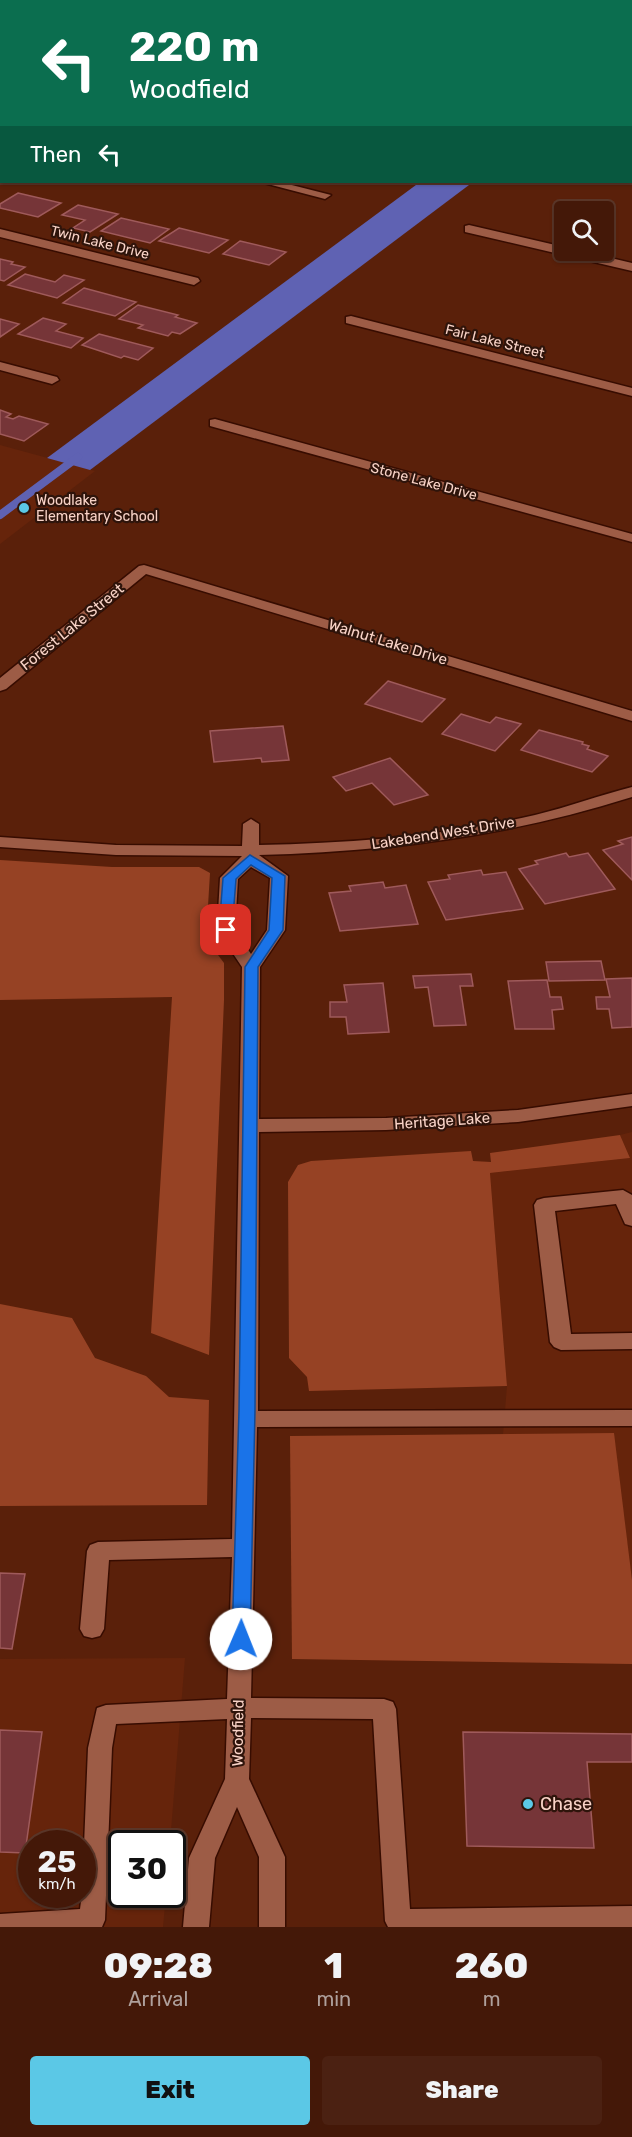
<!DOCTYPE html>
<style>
:root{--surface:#441808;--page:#4b2112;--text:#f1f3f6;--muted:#afa09c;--line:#5c3729;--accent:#5bc8e6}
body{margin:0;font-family:Rubik,sans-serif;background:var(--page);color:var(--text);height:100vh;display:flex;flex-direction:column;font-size:22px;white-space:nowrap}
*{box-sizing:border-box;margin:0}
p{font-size:20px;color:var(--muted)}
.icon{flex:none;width:33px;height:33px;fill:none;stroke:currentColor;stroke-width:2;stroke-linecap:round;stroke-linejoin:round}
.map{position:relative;height:1927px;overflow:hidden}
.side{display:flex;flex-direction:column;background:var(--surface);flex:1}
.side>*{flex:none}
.guide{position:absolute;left:0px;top:0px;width:633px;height:183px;box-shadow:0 2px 4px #0004,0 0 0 2px var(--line);background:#0b6e4f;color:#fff;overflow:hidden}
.fabs{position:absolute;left:554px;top:201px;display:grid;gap:12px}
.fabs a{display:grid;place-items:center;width:60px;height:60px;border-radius:6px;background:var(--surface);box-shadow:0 2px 4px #0004,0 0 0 2px var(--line);font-size:30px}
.speed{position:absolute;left:18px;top:1830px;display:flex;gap:12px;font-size:30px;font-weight:700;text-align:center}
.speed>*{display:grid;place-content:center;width:78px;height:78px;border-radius:50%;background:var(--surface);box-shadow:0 2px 4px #0004,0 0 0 2px var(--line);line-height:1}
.speed small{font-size:15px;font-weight:400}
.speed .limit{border:3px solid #111;border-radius:9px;background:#fff;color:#111}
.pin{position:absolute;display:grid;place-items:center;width:51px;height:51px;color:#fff;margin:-26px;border-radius:12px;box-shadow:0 3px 9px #0006}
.me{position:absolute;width:66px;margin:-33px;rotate:1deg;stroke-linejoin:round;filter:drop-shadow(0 0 4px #0008)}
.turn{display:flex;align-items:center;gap:21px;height:126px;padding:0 30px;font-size:27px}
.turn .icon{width:78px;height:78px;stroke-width:2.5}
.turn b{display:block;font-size:42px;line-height:51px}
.then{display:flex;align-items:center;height:57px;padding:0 30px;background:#0003;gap:12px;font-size:22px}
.eta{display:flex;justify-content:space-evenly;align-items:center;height:102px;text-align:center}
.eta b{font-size:36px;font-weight:800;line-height:42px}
.cta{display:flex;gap:12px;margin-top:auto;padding:12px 30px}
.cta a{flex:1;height:69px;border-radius:6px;background:var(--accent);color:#111;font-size:24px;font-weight:800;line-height:69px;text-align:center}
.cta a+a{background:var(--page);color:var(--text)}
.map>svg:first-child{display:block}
.built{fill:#66240b;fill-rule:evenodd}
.green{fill:#964224}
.water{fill:#5f62b3}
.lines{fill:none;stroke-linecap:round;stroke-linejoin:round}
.stream{stroke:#5f62b3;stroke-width:8}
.building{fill:#763538;stroke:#9f5a5b;stroke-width:1.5}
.minor-casing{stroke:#370c00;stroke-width:3}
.minor{fill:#9d5c46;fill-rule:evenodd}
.route{fill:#1a73e8;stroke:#114b97;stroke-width:1.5}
.poi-dot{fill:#5bc8e6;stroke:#2e140b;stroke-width:2}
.labels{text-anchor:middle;stroke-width:4.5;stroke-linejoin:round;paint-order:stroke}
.far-street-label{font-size:14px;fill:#f9d3c7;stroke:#2e140b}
.far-poi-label{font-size:14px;fill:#f9d3c7;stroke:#2e140b;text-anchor:start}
.street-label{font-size:15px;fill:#f9d3c7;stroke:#2e140b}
.near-poi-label{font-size:18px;fill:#f9d3c7;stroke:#2e140b;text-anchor:start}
</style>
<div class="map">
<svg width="632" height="1927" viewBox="0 0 632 1927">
<rect width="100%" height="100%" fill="#5a200a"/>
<g class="built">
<path d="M 0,445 L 95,471 L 0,544 Z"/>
<path d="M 632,1132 L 632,1580 L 613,1433 L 503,1434 L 507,1386 L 490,1173 L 630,1158 L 620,1135 Z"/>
<path d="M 185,1658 L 170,1843 L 122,1844 L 122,1894 L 166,1895 L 163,1927 L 0,1927 L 0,1659 ZM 32,1844 L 82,1844 L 82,1894 L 32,1894 Z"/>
</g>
<g class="green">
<path d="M 0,860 L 112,867 L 199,867 L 210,873 L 206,939 L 224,963 L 224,1000 L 209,1355 L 151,1333 L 172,997 L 0,1000 Z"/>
<path d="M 620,1135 L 630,1158 L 490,1173 L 507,1386 L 309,1391 L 307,1377 L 289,1358 L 288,1182 L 298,1165 L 311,1161 L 471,1151 L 473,1161 L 491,1162 L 490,1153 Z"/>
<path d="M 0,1304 L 72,1318 L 95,1358 L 146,1376 L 169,1397 L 209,1400 L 207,1505 L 0,1506 Z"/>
<path d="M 614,1433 L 632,1580 L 632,1664 L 292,1659 L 290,1436 Z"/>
</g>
<path class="water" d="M 420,182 L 473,182 L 90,470 L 47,458 Z"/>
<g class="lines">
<path class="stream" d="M 0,515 L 78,457"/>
</g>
<g class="building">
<path d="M 18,193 L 61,203 L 38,217 L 0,208 L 0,204 Z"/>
<path d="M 78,205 L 118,214 L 90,232 L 73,228 L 85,220 L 62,215 Z"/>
<path d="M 121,218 L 169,229 L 150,243 L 101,231 Z"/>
<path d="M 179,228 L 228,240 L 209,253 L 159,241 Z"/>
<path d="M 240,241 L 286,252 L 269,265 L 223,254 Z"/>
<path d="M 0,259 L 13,262 L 11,264 L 25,267 L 4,281 L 0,280 Z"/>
<path d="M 25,274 L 55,282 L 64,275 L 84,280 L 57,298 L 8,285 Z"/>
<path d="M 84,288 L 136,302 L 115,316 L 63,303 Z"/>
<path d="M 138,305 L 178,315 L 175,317 L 197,323 L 180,334 L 172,332 L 168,336 L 138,328 L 143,325 L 119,319 Z"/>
<path d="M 43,318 L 66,324 L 56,331 L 83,338 L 71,348 L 18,334 Z"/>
<path d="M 0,319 L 19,324 L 0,337 Z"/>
<path d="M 99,334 L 153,348 L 138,360 L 124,356 L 121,358 L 82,345 Z"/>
<path d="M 0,410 L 11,414 L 6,417 L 13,419 L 19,416 L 48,424 L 24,441 L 0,434 Z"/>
<path d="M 388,681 L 445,699 L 422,722 L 365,704 Z"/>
<path d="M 461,714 L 490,723 L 496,717 L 521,724 L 495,751 L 442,734 Z"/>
<path d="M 283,726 L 289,760 L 262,762 L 261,758 L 214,762 L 210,731 Z"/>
<path d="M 539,730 L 583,742 L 582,744 L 589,746 L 587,749 L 608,756 L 592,772 L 521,750 Z"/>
<path d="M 390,758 L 428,795 L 394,805 L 372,783 L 346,791 L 333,777 Z"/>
<path d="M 632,837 L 632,880 L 603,850 L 623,844 L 618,841 Z"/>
<path d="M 566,853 L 569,857 L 588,853 L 615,889 L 545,904 L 519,869 L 538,864 L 535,861 Z"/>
<path d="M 481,870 L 483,875 L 506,872 L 523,909 L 446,920 L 428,882 L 450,879 L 448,875 Z"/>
<path d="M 383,882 L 385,888 L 406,885 L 418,924 L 340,931 L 329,893 L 351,891 L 349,886 Z"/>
<path d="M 601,961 L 605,980 L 549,981 L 546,962 Z"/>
<path d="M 471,974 L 473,986 L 460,986 L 466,1025 L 434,1026 L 428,987 L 415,988 L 413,976 Z"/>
<path d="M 632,978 L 632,1027 L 612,1028 L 609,1009 L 597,1009 L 596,997 L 610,997 L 606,979 Z"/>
<path d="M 547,980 L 550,997 L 561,997 L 563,1009 L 552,1010 L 554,1029 L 515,1029 L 508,981 Z"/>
<path d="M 383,983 L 389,1032 L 348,1034 L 346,1017 L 330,1017 L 330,1002 L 347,1002 L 344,985 Z"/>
<path d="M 0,1573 L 25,1574 L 12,1649 L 0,1648 Z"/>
<path d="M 0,1730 L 42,1732 L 25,1853 L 0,1852 Z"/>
<path d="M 463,1732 L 632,1734 L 632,1762 L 587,1762 L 594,1848 L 467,1846 Z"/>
</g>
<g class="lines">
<g class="minor-casing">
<g id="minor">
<path d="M 183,0 L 207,0 L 182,2 Z"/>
<rect x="0" y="17" width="2" height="6"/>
<rect x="0" y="116" width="2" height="7"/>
<path d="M 260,182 L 280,182 L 331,195 L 325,199 Z"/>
<path d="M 469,225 L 564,247 L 564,250 L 577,250 L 632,263 L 632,271 L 465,232 L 465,226 Z"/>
<path d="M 0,229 L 198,278 L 200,281 L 194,285 L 0,237 Z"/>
<path d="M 351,316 L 632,388 L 632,396 L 346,323 L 346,317 Z"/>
<path d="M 0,362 L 57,377 L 59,380 L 52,384 L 0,370 Z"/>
<path d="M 215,419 L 632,534 L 632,542 L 210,426 L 210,420 Z"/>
<path d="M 144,565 L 632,711 L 632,721 L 146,574 L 6,689 L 0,691 L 0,678 L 139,566 Z"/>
<path d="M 632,787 L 632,797 C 510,836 386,852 259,855 L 288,876 L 285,930 L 260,967 L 259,1119 L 386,1118 L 518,1110 L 632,1094 L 632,1106 L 518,1122 L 386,1130 L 259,1132 L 258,1411 L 632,1410 L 632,1426 L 257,1427 L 251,1698 L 384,1699 L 393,1702 L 396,1709 L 410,1909 L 632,1906 L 632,1927 L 388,1927 L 385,1921 L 373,1719 L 251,1718 L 249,1779 L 285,1857 L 285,1927 L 259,1927 L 259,1857 L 237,1807 L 215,1858 L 209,1927 L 183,1927 L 189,1858 L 225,1779 L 227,1719 L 116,1724 L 112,1748 L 105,1920 L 102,1927 L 0,1927 L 0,1914 L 80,1909 L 82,1894 L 88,1748 L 97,1708 L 106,1705 L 227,1699 L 232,1557 L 109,1560 L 104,1629 L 100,1636 L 92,1638 L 84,1636 L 80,1629 L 87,1551 L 90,1545 L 98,1542 L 232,1539 L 242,967 L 217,930 L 220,878 L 242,856 L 116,855 L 0,847 L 0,837 L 116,845 L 242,846 L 243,824 L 251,819 L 259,824 L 259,845 C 351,843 445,836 535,815 C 568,807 600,795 632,787 ZM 251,867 L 270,878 L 267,930 L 251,954 L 235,930 L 238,879 Z"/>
<path d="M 623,1190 L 632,1195 L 632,1226 L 625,1224 L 616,1204 L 555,1211 L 571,1334 L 632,1333 L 632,1349 L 561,1350 L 554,1347 L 550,1342 L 534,1205 L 537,1200 L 544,1198 Z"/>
</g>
</g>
<use href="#minor" class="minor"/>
</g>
<path class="route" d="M 250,855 L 285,876 L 283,930 L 258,967 L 255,1410 L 250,1639 L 247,1644 L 241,1646 L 234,1644 L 232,1639 L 239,1410 L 245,967 L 269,930 L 272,878 L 251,865 L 236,879 L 232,930 L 226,934 L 219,930 L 223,878 Z"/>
<g class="poi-dot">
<circle cx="24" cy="508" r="6"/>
<circle cx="528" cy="1804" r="6"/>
</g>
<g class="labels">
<g class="far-street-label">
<text transform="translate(100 242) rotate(14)" y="5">Twin Lake Drive</text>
<text transform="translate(495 341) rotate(14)" y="5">Fair Lake Street</text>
<text transform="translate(424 481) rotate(15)" y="5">Stone Lake Drive</text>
</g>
<g class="far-poi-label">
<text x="36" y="505">Woodlake<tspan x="36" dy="16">Elementary School</tspan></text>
</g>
<g class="street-label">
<text transform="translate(72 627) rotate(-39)" y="5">Forest Lake Street</text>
<text transform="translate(388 642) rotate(17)" y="5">Walnut Lake Drive</text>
<text transform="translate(443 833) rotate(-9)" y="5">Lakebend West Drive</text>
<text transform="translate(442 1121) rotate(-4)" y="5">Heritage Lake</text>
<text transform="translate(238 1733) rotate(-89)" y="5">Woodfield</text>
</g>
<g class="near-poi-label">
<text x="540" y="1810">Chase</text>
</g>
</g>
</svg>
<div class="fabs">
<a><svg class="icon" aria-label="search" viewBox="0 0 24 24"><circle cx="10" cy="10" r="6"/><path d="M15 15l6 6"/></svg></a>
</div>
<div class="speed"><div>25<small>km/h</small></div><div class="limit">30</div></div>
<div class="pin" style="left:226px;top:930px;background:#d93025"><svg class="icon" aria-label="arrive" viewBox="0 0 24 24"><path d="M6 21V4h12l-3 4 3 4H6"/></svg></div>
<svg class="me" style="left:241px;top:1639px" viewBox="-20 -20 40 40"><circle r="19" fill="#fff"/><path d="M0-13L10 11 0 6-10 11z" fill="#1a73e8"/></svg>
<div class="guide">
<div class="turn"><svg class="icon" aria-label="left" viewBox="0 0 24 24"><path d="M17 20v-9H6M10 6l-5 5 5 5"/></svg><div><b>220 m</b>Woodfield</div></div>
<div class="then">Then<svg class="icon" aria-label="left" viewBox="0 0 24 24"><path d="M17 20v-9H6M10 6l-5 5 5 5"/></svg></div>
</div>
</div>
<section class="side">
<div class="eta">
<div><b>09:28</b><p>Arrival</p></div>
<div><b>1</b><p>min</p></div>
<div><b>260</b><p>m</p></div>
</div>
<div class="cta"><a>Exit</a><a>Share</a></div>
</section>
